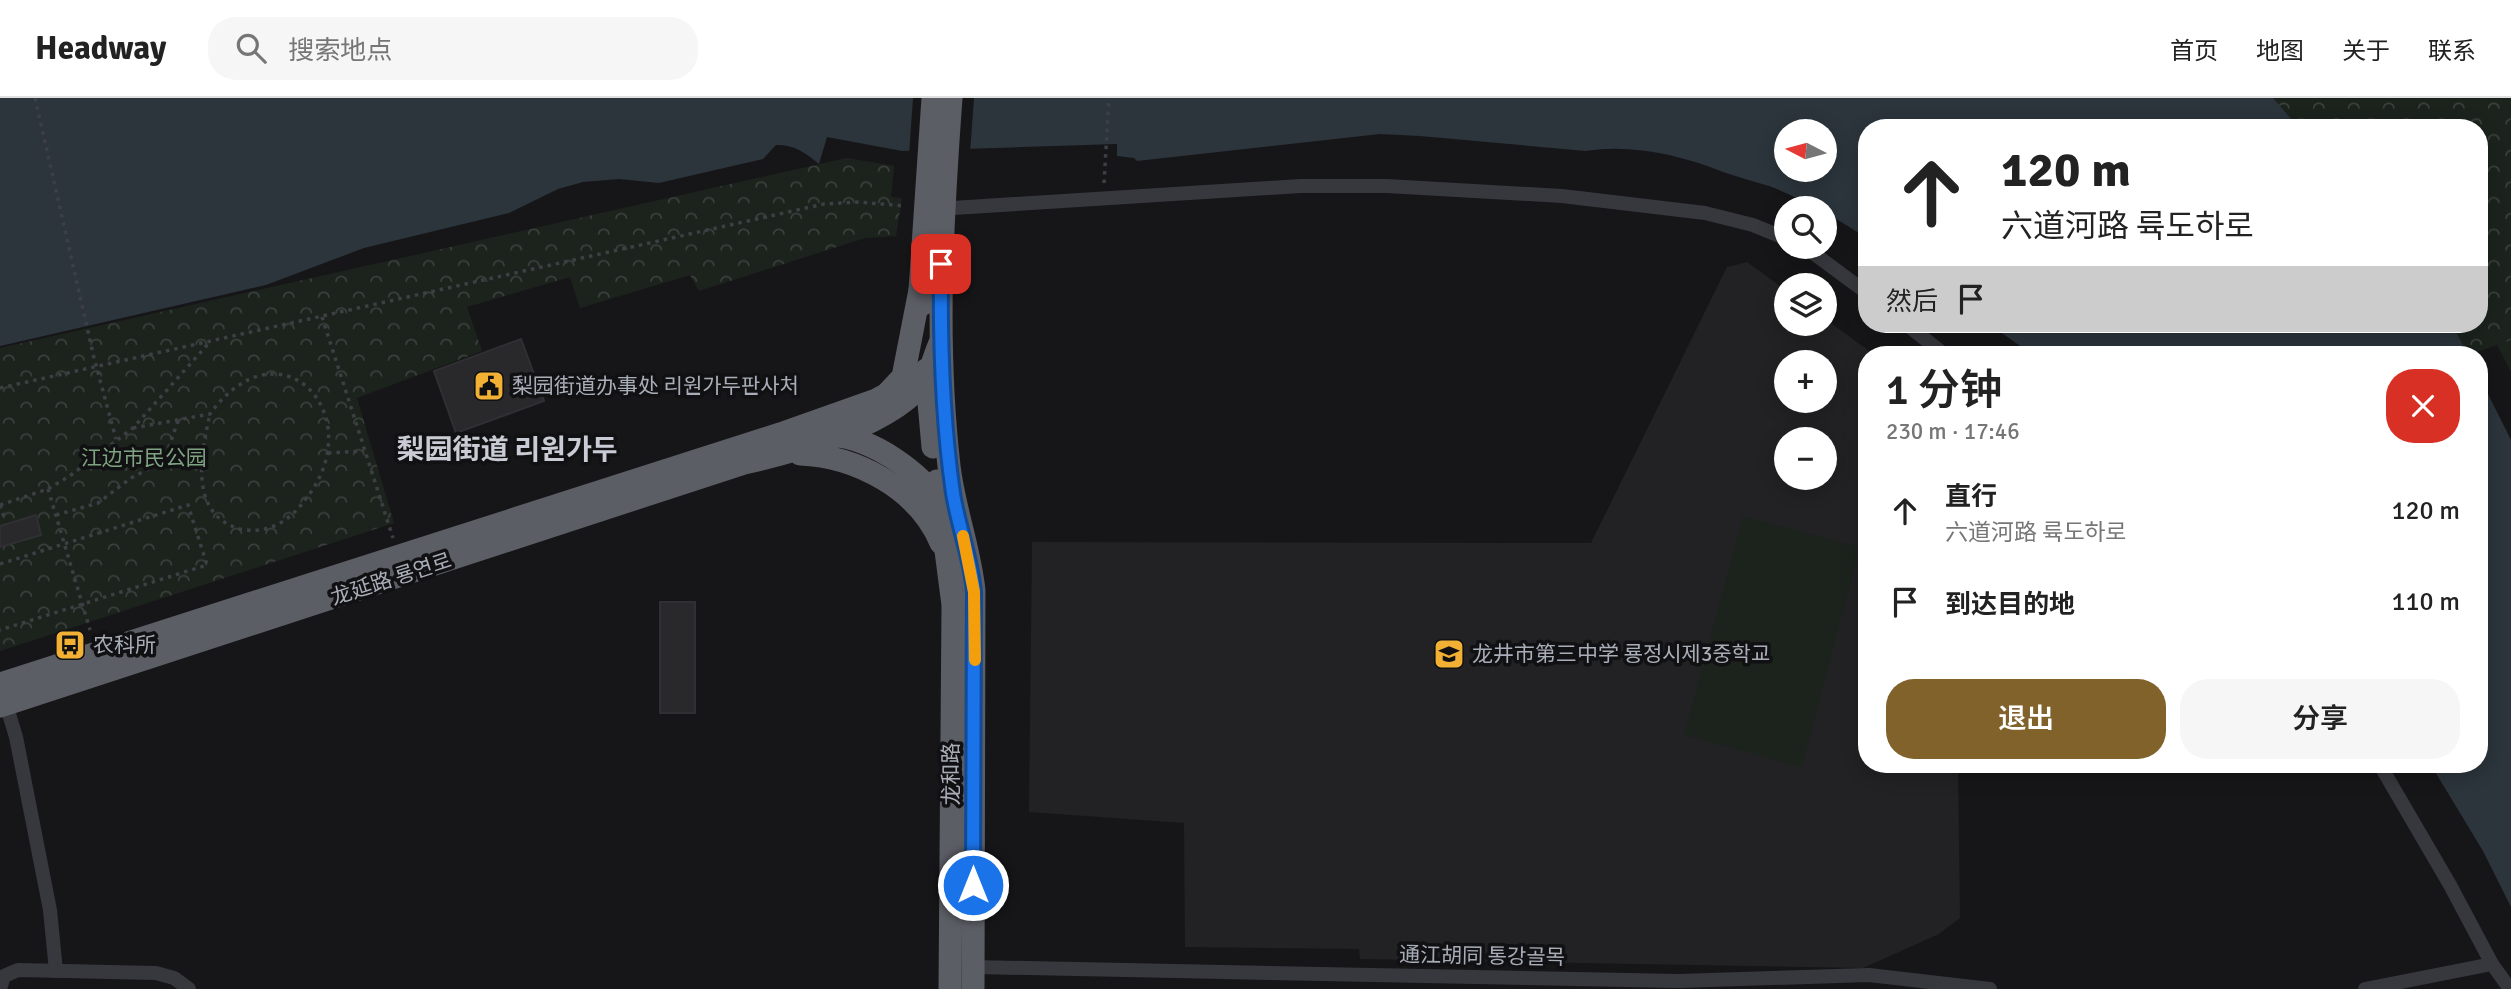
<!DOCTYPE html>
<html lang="zh">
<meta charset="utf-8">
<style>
:root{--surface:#fff;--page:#f6f6f6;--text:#222;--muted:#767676;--line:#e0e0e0;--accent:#80622a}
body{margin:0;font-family:Signika,"Noto Sans SC","Noto Sans KR",sans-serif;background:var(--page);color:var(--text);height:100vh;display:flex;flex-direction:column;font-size:26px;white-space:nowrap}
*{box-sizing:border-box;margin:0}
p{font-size:23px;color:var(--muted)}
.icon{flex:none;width:38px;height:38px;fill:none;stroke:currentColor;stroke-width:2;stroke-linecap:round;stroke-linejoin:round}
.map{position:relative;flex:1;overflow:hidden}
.details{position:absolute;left:1858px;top:248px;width:630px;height:427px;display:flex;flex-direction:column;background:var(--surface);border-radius:28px;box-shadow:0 4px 18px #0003}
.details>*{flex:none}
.top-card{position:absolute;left:1858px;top:21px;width:630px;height:214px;border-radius:28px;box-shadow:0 4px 18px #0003;background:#fff;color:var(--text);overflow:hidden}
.needle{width:46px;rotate:276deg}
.controls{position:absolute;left:1774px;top:21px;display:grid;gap:14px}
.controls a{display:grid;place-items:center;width:63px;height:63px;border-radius:50%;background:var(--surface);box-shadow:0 4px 18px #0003;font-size:35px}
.pin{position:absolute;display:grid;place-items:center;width:60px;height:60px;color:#fff;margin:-30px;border-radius:14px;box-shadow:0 4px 10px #0006}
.me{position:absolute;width:77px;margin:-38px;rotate:0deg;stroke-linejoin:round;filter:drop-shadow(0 0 5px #0008)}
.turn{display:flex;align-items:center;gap:24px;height:147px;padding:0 28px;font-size:32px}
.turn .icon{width:91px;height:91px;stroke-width:2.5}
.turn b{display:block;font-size:49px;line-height:60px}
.then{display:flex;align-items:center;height:66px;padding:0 28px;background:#0003;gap:14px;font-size:26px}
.round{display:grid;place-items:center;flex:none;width:74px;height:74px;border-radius:28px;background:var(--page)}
.overview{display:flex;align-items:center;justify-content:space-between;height:119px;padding:0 28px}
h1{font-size:42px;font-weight:600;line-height:52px}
.cta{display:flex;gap:14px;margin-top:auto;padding:14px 28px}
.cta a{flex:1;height:80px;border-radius:28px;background:var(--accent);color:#fff;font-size:28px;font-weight:600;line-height:80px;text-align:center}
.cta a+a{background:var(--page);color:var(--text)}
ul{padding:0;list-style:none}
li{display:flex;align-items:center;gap:21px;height:91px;padding:0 28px}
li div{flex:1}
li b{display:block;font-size:26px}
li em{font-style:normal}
header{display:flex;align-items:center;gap:42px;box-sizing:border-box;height:98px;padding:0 35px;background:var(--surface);border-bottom:2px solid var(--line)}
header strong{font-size:33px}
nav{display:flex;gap:38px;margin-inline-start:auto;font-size:24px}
.search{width:490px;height:63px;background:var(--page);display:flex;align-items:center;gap:18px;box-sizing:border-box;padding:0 24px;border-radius:28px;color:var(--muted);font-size:26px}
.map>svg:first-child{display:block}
.built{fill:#222225;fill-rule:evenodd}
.grass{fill:#1c231d}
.forest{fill:url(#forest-crowns)}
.water{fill:#2c353c;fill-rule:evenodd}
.pier{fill:#161618}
.building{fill:#29292c;stroke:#303034;stroke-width:2}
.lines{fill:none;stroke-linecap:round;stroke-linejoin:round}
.path{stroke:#3d3f44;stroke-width:3.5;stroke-dasharray:3.5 5;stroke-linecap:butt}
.minor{stroke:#37383d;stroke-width:14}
.trunk{stroke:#5b5e65;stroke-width:23}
.route-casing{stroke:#114b97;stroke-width:18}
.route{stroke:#1a73e8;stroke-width:12}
.slow{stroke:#f59e0b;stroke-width:12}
.labels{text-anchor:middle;stroke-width:7;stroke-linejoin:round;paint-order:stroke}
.poi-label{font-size:21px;fill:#a8adb8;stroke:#111113;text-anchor:start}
.park-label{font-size:21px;fill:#7fa381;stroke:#111113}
.street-label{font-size:21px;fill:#a8adb8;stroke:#111113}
.district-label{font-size:28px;font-weight:bold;fill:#c9ccd4;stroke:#111113}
</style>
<header>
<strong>Headway</strong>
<div class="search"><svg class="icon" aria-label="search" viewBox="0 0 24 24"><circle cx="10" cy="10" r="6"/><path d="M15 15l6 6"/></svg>搜索地点</div>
<nav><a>首页</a><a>地图</a><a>关于</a><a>联系</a></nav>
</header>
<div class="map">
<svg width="2511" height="891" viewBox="0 0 2511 891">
<defs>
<pattern id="forest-crowns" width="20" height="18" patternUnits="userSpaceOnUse" patternTransform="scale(1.75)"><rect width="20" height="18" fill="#1c231d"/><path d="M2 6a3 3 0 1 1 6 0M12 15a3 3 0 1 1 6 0" fill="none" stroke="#3a403c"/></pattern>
</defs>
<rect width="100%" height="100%" fill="#161618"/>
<path class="built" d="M 1747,164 L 1787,193 L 1787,226 L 1825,226 L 1825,221 L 1875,257 L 1867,257 L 1867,667 L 1958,667 L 1960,820 L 1939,836 L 1863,870 L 1360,861 L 1359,851 L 1185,849 L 1184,725 L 1029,714 L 1032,444 L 1591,445 L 1727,169 ZM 1787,264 L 1825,264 L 1825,303 L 1787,303 ZM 1787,341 L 1825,341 L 1825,380 L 1787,380 Z"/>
<g class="grass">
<path d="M 2511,242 L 2511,274 L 2497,247 Z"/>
<path d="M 1743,418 L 1860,449 L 1802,669 L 1684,637 Z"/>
</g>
<g class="forest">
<path d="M 2273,0 L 2511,0 L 2511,242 L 2468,257 L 2452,226 L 2480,226 L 2480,30 L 2299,30 Z"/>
<path d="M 847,60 L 894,68 L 891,99 L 902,100 L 896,138 L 865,140 L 699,193 L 690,177 L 580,210 L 570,179 L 467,209 L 482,253 L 357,300 L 394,425 L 0,553 L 0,250 Z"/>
</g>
<g class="water">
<path d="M 0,0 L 2273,0 L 2299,30 L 1867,30 L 1867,140 L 1825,114 L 1825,110 L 1818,110 C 1801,103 1786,94 1769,88 C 1753,83 1737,79 1723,74 C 1680,57 1632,46 1586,53 L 1420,38 L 1380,36 L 1137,63 L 1134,60 L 1117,58 L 1117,46 L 902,53 L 827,39 L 819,66 C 804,54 795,47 776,47 L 763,61 L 659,85 L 619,81 L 583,84 L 558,91 L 509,115 L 364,150 L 266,187 L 0,248 ZM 1787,33 L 1825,33 L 1825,72 L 1787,72 Z"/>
<path d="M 1989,226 L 2452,226 L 2468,257 L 2033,257 Z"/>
<path d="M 2480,280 L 2511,342 L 2511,809 L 2483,753 L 2431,667 L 2480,667 Z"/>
</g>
<path class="pier" d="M 913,0 L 974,0 L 970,55 L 909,57 Z"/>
<g class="building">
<path d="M 521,241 L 544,303 L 456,335 L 434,273 Z"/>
<path d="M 36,417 L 41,437 L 0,449 L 0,428 Z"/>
<rect x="660" y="504" width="35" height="111"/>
</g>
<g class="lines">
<g class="path">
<path d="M 35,0 L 94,260 L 116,341"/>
<path d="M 1104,85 L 1109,0"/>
<path d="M 322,219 L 393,440"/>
<path d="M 0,290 L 824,106 L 859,104 L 905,108"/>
<path d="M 133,330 L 210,316 C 278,222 367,312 311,394 C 304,403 299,411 290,418 C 276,430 258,435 240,431 C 188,416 201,356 210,316"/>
<path d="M 328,355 L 364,353"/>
<path d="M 48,391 L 90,532"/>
<path d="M 0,407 L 48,391 L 71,377 L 133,330 L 209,245"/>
<path d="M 0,407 L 5,422"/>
<path d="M 56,417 L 98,405 L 131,380 L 164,363 L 179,320"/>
<path d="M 0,466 L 188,407 L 207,467 L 0,532"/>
</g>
<g class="minor">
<path d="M 937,111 L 1300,88 L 1387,88 L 1562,98 L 1705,115 L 1753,127 L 1787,141"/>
<path d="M 1805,149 L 1867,195"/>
<path d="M 1906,226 L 1945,257"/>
<path d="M 6,606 L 16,639 L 50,812 L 56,873"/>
<path d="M 2380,667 L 2450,787 L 2492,866 L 2510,891"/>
<path d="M 973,869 L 1679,883 L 1869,877 L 1990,891"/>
<path d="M 0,891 L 4,878 L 18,872 L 156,875 L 174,880 L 189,891"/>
<path d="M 2365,891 L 2492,866"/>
</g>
<g class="trunk">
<path d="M 951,0 C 942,123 935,245 949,368 C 954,411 970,451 974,493 L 973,891"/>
<path d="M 923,206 L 920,192 L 933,0"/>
<path d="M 926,272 L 933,349"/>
<path d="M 832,337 C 874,341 919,373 942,407"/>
<path d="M 800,356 C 856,358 919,391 941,445"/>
<path d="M 937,383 L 953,507 L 950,891"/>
<path d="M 0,586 L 780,336 L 876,302 L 887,296 L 903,279 L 920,192"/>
<path d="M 0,608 L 744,365 C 794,354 898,326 926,280 C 932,269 935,256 940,245"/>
</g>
</g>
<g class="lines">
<g class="route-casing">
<path id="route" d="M 941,166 C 940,242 942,319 953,395 C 958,428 971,460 974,494 L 973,787"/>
</g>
<use href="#route" class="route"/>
<path class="slow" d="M 963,438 L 974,494 L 975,562"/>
</g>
<defs>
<g id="civic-square" transform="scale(1.575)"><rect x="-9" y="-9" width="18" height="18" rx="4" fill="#f2b134" stroke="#111113"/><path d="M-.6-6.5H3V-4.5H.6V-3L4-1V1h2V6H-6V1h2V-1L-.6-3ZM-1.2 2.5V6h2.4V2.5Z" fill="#111"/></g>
<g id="bus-square" transform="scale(1.575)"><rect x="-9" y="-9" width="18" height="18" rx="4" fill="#f2b134" stroke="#111113"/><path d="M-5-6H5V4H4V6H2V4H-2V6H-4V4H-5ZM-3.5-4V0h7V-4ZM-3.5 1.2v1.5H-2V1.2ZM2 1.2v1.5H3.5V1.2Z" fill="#111"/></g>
<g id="school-square" transform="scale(1.575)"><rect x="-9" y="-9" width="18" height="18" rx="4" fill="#f2b134" stroke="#111113"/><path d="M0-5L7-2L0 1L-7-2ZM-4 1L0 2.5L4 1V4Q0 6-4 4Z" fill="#111"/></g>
</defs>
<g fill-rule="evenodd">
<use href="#civic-square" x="489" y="288"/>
<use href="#bus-square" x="70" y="547"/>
<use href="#school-square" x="1449" y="556"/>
</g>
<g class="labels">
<g class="poi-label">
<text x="512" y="295">梨园街道办事处 리원가두판사처</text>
<text x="93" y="554">农科所</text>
<text x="1472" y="563">龙井市第三中学 룡정시제3중학교</text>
</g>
<g class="park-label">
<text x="144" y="367">江边市民公园</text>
</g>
<g class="street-label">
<text transform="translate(391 481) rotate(-18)" y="7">龙延路 룡연로</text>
<text transform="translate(951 676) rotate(-90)" y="7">龙和路</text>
<text transform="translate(1482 858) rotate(1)" y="7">通江胡同 통강골목</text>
</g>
<g class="district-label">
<text x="507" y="361">梨园街道 리원가두</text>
</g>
</g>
</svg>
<div class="controls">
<a><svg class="needle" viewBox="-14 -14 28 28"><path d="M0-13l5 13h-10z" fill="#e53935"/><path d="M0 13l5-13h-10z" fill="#767676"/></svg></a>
<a><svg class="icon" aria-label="search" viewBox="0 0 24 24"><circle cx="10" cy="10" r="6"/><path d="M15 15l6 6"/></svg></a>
<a><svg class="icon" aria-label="layers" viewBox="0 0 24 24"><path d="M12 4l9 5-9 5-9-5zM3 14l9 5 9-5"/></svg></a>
<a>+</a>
<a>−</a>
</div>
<div class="pin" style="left:941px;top:166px;background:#d93025"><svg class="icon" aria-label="arrive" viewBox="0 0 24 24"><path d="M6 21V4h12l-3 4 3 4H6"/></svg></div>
<svg class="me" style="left:973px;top:787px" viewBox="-20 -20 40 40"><circle r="17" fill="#1a73e8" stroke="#fff" stroke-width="3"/><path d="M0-11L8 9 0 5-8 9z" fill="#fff"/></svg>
<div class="top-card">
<div class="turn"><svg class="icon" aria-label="ahead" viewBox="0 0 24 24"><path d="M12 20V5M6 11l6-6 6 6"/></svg><div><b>120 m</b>六道河路 륙도하로</div></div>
<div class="then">然后<svg class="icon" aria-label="arrive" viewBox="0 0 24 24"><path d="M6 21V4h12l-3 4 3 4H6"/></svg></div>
</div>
<section class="details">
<div class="overview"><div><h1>1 分钟</h1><p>230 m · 17:46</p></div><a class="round" style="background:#d93025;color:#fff"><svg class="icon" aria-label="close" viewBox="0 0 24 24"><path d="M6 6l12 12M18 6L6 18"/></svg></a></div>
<ul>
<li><svg class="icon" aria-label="ahead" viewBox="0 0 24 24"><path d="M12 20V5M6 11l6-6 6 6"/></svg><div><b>直行</b><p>六道河路 륙도하로</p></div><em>120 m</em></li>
<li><svg class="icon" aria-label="arrive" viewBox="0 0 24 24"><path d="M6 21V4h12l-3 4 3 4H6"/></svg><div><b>到达目的地</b></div><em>110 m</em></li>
</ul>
<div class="cta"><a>退出</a><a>分享</a></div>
</section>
</div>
